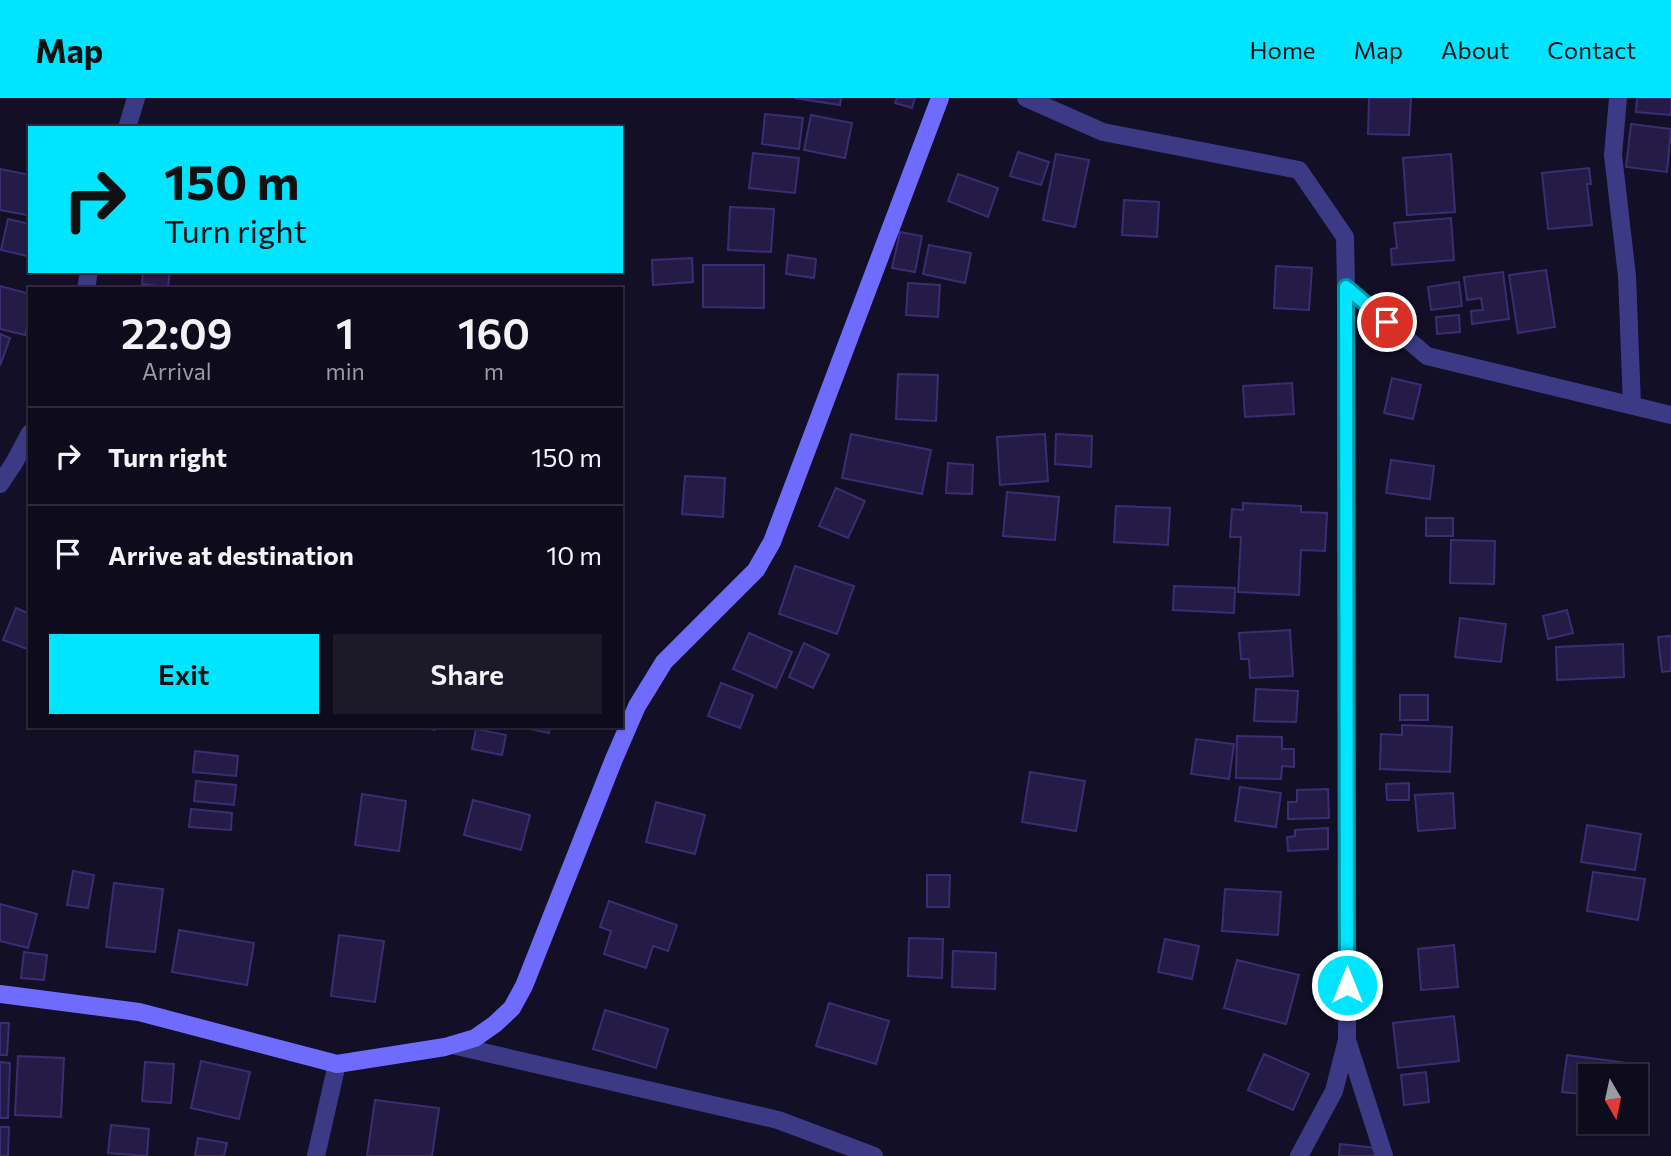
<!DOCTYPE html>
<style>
:root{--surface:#0e0b1c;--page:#1c1929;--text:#f1f3f6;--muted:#9b9ba3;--line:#2e2b3b;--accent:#00e5ff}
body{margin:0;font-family:Commissioner,sans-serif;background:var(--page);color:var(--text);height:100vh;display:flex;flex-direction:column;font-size:26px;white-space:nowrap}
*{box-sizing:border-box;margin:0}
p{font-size:23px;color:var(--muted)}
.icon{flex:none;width:38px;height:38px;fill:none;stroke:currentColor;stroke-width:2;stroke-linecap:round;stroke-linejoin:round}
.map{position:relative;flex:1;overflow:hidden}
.drawer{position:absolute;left:28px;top:189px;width:595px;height:441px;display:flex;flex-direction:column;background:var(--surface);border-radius:0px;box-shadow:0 2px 5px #0004,0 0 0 2px var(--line)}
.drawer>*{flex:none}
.guide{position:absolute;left:28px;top:28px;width:595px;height:147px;border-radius:0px;box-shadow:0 2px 5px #0004,0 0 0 2px var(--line);background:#00e5ff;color:#111;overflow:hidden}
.needle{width:46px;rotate:171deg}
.fabs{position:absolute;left:1578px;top:966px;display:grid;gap:14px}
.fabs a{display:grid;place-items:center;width:70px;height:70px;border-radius:0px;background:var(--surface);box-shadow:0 2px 5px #0004,0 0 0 2px var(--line);font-size:35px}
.pin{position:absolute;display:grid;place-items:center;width:60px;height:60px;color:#fff;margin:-30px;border:4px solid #fff;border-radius:50%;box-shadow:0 2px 7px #0007}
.me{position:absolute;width:77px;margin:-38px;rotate:0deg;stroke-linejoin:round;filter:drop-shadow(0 0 5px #0008)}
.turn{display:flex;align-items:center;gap:24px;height:147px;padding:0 21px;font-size:32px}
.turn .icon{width:91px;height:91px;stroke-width:2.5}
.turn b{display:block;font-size:49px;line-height:60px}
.eta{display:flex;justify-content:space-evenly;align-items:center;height:119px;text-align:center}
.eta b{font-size:42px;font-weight:600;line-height:49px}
.primary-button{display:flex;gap:14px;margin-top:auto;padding:14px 21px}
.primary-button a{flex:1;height:80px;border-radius:0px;background:var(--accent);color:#111;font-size:28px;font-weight:600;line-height:80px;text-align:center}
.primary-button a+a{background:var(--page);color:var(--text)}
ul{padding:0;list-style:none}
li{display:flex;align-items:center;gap:21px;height:98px;padding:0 21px;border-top:2px solid var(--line)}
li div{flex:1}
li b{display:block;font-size:26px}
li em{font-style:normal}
header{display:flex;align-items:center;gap:42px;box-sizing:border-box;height:98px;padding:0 35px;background:var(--accent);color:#111}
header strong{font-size:33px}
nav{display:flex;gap:38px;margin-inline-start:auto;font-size:24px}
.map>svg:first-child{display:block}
.building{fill:#241b47;stroke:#3b2d73;stroke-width:2}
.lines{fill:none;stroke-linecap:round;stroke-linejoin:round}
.street{stroke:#3d3a85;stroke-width:18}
.secondary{stroke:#6f6bff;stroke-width:18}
.route-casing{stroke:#0095a6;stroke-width:18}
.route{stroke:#00e5ff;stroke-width:12}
</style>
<header>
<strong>Map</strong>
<nav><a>Home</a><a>Map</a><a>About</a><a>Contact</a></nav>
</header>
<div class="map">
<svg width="1671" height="1058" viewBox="0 0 1671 1058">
<rect width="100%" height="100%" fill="#130f26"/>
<g class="building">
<path d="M 794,0 L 841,0 L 840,7 Z"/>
<path d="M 897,0 L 915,0 L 912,10 L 895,5 Z"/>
<path d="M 1369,0 L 1411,0 L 1409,37 L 1368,36 Z"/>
<path d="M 1637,0 L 1671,0 L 1671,17 L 1636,14 Z"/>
<path d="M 765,16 L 803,20 L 799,51 L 762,46 Z"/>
<path d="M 811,17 L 852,25 L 845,60 L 804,52 Z"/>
<path d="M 1631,26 L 1671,31 L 1667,74 L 1626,69 Z"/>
<path d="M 1018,54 L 1049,64 L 1041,87 L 1010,78 Z"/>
<path d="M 753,55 L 799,60 L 795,95 L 749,90 Z"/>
<path d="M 1056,56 L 1089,62 L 1075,129 L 1043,122 Z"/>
<path d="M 1451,56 L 1455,114 L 1407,117 L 1403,60 Z"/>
<path d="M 1589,70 L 1591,86 L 1587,86 L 1592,127 L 1548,131 L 1542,75 Z"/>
<path d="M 0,71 L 30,77 L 30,103 L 27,117 L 0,112 Z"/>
<path d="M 958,76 L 998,90 L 988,119 L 948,103 Z"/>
<path d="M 1124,102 L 1159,104 L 1157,139 L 1122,137 Z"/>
<path d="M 730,109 L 774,111 L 771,154 L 728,152 Z"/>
<path d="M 1451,120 L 1454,162 L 1392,167 L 1391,151 L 1397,150 L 1394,125 Z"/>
<path d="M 8,121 L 30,126 L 30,146 L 27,158 L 1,152 Z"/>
<path d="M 900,134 L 922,138 L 915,174 L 892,170 Z"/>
<path d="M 929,147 L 971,155 L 965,185 L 923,176 Z"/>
<path d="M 788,157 L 816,161 L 814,180 L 786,176 Z"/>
<path d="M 692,160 L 693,184 L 653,187 L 652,162 Z"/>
<path d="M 703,167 L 764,167 L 764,210 L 703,209 Z"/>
<path d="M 1276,168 L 1312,170 L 1309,212 L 1274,210 Z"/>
<path d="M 1546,172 L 1555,229 L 1518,235 L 1509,177 Z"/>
<path d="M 143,173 L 170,173 L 168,189 L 142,186 Z"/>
<path d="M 1503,174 L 1509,221 L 1472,226 L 1471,213 L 1483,212 L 1481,200 L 1467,202 L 1464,179 Z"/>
<path d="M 1459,184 L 1462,208 L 1431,212 L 1428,189 Z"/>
<path d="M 908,185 L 940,187 L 938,219 L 906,217 Z"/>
<path d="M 0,188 L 30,196 L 30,218 L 25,237 L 0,231 Z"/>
<path d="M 1459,217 L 1460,234 L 1437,236 L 1436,219 Z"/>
<path d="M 0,236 L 10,240 L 0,268 Z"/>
<path d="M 898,276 L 938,277 L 936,323 L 896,321 Z"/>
<path d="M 1392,280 L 1421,287 L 1413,321 L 1384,315 Z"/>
<path d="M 1292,285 L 1294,316 L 1245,319 L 1243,288 Z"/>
<path d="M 851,336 L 931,352 L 922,396 L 842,380 Z"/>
<path d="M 1045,336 L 1048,383 L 1000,387 L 997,339 Z"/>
<path d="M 1056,336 L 1092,338 L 1091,369 L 1055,366 Z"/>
<path d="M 1391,362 L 1434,368 L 1430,401 L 1386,395 Z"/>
<path d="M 948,365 L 973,367 L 972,396 L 946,395 Z"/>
<path d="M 685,378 L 725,380 L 723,419 L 682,416 Z"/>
<path d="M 836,390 L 865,403 L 848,440 L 819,428 Z"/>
<path d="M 1007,394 L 1059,399 L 1055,442 L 1003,438 Z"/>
<path d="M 1243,405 L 1301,408 L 1301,414 L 1327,415 L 1325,453 L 1301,452 L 1299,497 L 1238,494 L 1241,439 L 1230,439 L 1232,411 L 1243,412 Z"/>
<path d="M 1116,408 L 1170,410 L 1168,447 L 1114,444 Z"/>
<rect x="1426" y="420" width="27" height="18"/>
<path d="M 1451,442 L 1495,443 L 1494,486 L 1450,485 Z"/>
<path d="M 795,468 L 854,488 L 837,536 L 779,516 Z"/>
<path d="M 1174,488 L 1235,490 L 1234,515 L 1173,512 Z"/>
<path d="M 16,510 L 30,516 L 30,552 L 3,542 Z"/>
<path d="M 1567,512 L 1573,535 L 1548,541 L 1543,518 Z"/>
<path d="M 1460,520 L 1506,526 L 1501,564 L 1455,559 Z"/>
<path d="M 1290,532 L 1293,578 L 1250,580 L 1249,561 L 1241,561 L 1239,535 Z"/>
<path d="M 749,535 L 792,554 L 776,590 L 733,571 Z"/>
<path d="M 1671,538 L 1671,573 L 1662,574 L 1658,539 Z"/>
<path d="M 804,545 L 829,557 L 813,590 L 789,579 Z"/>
<path d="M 1623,546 L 1624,579 L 1557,582 L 1556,549 Z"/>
<path d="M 721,585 L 753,597 L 740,630 L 708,618 Z"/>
<path d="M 1256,591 L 1298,593 L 1296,624 L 1254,623 Z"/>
<rect x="1400" y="597" width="28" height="25"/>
<path d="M 1402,627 L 1452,629 L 1450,674 L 1380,671 L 1381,636 L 1402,637 Z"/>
<path d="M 413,628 L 436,628 L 435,632 Z"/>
<path d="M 516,628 L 550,628 L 549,635 Z"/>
<path d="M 476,631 L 506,637 L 502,657 L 472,651 Z"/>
<path d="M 1237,638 L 1282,639 L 1282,651 L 1294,651 L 1294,669 L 1282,668 L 1281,681 L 1236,680 Z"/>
<path d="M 1196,641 L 1234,646 L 1229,681 L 1191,676 Z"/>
<path d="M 195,653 L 238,658 L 236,678 L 193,674 Z"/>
<path d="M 1030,674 L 1085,683 L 1076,733 L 1022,724 Z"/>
<path d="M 196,683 L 236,687 L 234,707 L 194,703 Z"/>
<path d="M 1409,685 L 1409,702 L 1387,702 L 1386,686 Z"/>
<path d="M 1240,689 L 1281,695 L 1276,729 L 1235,723 Z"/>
<path d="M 1328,691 L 1329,720 L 1288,721 L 1288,704 L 1297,704 L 1297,692 Z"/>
<path d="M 1453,695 L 1455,730 L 1418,733 L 1415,697 Z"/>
<path d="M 362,696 L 406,703 L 399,753 L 355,747 Z"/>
<path d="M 473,702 L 530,717 L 521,752 L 464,737 Z"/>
<path d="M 656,704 L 705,717 L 695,756 L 646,744 Z"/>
<path d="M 191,711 L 232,715 L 231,732 L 189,729 Z"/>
<path d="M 1587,727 L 1641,736 L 1635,772 L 1581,764 Z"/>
<path d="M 1328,730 L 1328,751 L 1288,753 L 1287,739 L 1295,738 L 1295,732 Z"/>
<path d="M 73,773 L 94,777 L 88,810 L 67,807 Z"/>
<path d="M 1593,774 L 1645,781 L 1638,822 L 1587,813 Z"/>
<path d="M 927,777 L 950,777 L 949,809 L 927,809 Z"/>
<path d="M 114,785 L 163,791 L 155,854 L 106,849 Z"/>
<path d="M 1225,791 L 1281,794 L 1278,837 L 1222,833 Z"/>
<path d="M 609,803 L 677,827 L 668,853 L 653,848 L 646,870 L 604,856 L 611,833 L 600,829 Z"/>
<path d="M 0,806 L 37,816 L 28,850 L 0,843 Z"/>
<path d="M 179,832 L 254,845 L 247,887 L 172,874 Z"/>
<path d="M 339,837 L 384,843 L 375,904 L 331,898 Z"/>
<path d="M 909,840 L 943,841 L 942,880 L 908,878 Z"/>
<path d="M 1165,841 L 1199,848 L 1192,881 L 1158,874 Z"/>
<path d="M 1454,847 L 1458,889 L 1421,892 L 1418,851 Z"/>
<path d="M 953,853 L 996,855 L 995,891 L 952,889 Z"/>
<path d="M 24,854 L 47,857 L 44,882 L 21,880 Z"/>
<path d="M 1237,862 L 1299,877 L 1286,926 L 1224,910 Z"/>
<path d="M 829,905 L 889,923 L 876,966 L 816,948 Z"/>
<path d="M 605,912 L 668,931 L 656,970 L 593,951 Z"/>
<path d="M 1454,918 L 1459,963 L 1398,970 L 1393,925 Z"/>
<path d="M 0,925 L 9,925 L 7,957 L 0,957 Z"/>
<path d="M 1264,956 L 1309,976 L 1293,1012 L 1248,992 Z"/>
<path d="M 1567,957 L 1628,965 L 1626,978 L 1591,978 L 1591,997 L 1562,994 Z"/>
<path d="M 18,958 L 64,960 L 61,1019 L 15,1017 Z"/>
<path d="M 201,963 L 250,974 L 239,1021 L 191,1010 Z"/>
<path d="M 0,964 L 10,965 L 8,1020 L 0,1020 Z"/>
<path d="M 145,964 L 174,966 L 171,1005 L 142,1003 Z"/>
<path d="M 1426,974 L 1429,1004 L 1404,1007 L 1401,977 Z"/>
<path d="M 375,1002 L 439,1010 L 432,1058 L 367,1058 Z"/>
<path d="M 111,1027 L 149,1031 L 147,1058 L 108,1055 Z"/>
<path d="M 0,1029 L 9,1029 L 8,1058 L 0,1058 Z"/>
<path d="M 198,1040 L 227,1045 L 224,1058 L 195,1058 Z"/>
<path d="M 1340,1046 L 1376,1050 L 1375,1058 L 1339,1058 Z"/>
</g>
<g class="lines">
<g class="street">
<path d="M 1026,0 L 1103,34 L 1299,72 L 1345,139 L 1346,189 L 1427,258 L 1671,317"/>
<path d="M 1618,0 L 1613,57 L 1627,178 L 1632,307"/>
<path d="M 127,30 L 136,0"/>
<path d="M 86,191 L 89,173"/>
<path d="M 0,386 L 14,365 L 30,335"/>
<path d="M 1347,942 L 1384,1058"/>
<path d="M 452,947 L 778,1022 L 874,1058"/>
<path d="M 316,1058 L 337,966"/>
<path d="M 1299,1058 L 1334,993 L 1347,942 L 1346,189"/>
</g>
<path class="secondary" d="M 0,896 L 139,914 L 337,966 L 445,949 L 475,940 L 495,926 L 512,910 L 524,888 L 614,661 L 637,608 L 664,564 L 756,472 L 772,444 L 940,0"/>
</g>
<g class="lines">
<g class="route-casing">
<path id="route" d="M 1347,887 L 1346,189 L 1387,224"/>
</g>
<use href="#route" class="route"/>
</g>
</svg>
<div class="fabs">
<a><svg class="needle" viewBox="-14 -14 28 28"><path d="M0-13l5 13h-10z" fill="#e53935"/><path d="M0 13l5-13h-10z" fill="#9b9ba3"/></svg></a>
</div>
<div class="pin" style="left:1387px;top:224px;background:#d93025"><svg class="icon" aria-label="arrive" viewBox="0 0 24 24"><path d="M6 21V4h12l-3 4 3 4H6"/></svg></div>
<svg class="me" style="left:1347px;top:887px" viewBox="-20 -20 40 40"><circle r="17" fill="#00e5ff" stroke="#fff" stroke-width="3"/><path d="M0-11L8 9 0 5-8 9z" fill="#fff"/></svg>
<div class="guide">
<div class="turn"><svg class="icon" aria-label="right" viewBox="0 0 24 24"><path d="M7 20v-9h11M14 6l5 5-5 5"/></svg><div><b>150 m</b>Turn right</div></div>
</div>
<section class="drawer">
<div class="eta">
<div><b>22:09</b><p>Arrival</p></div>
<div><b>1</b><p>min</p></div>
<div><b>160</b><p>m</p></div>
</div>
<ul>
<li><svg class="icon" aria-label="right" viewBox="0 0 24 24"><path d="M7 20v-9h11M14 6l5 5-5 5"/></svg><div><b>Turn right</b></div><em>150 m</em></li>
<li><svg class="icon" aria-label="arrive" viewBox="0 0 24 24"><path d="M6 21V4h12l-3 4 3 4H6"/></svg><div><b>Arrive at destination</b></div><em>10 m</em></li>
</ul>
<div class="primary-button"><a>Exit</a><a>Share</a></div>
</section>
</div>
